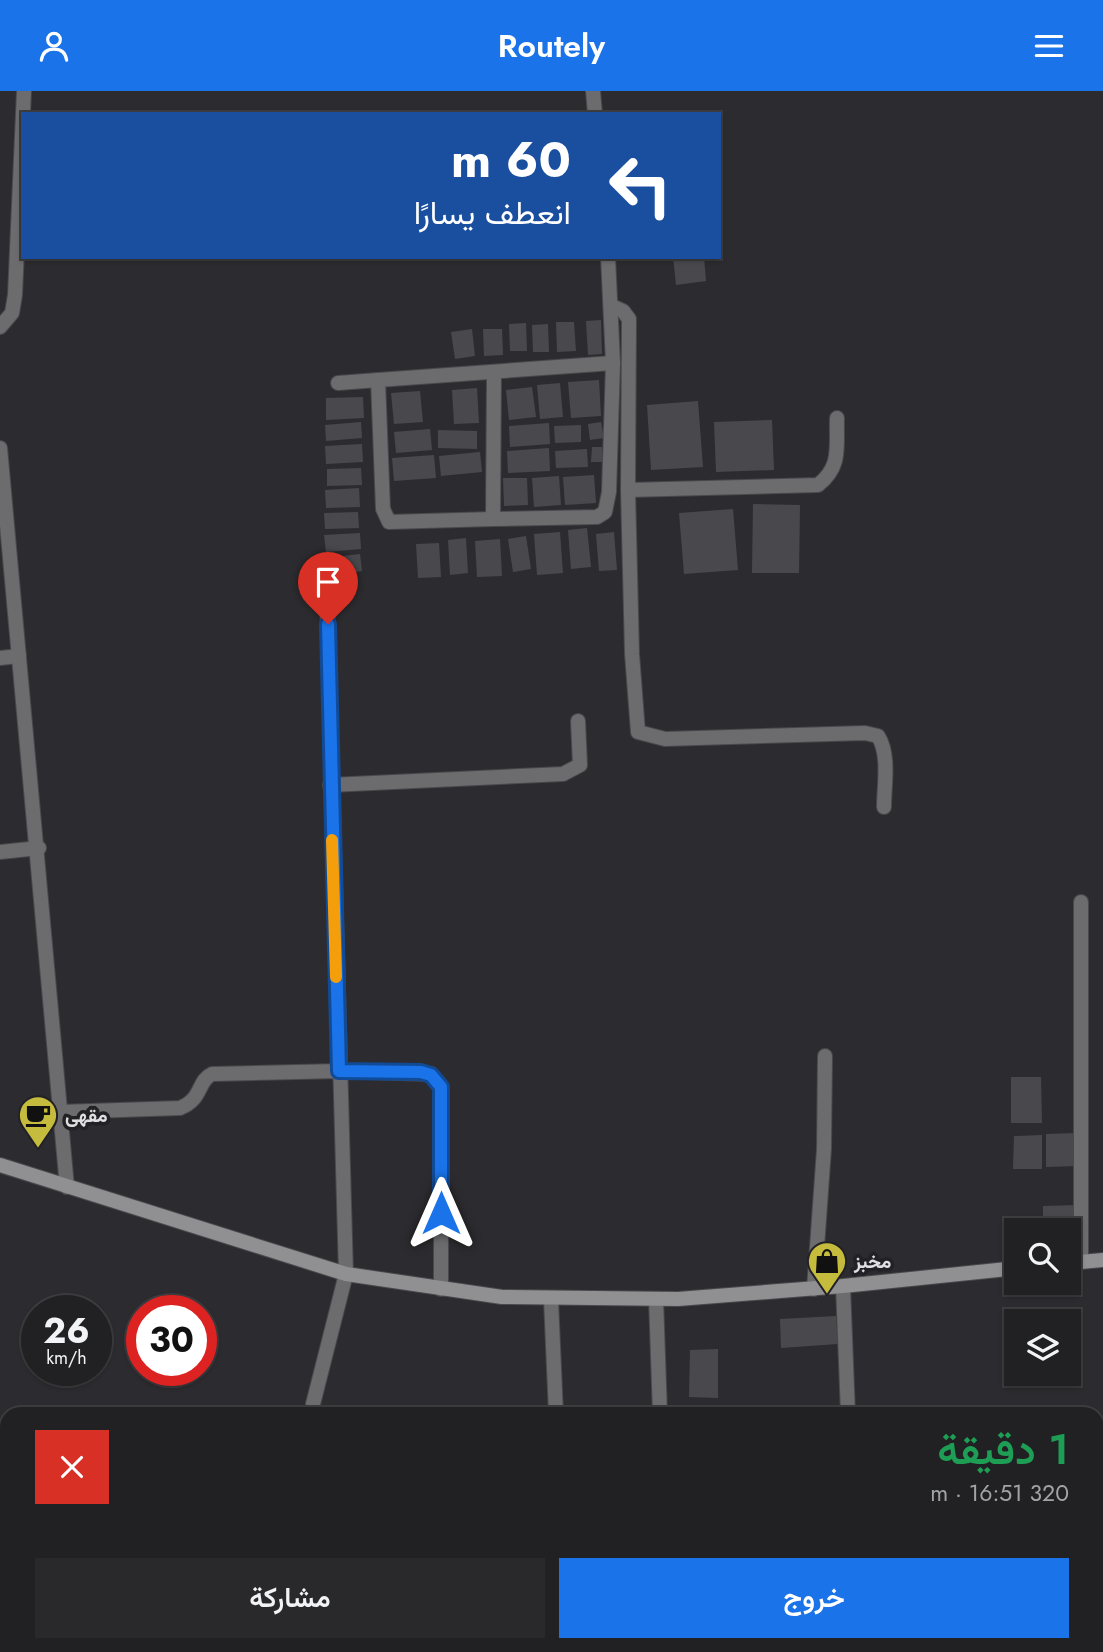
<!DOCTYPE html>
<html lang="ar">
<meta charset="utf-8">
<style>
:root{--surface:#212124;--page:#29292c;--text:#f1f3f6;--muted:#a2a3a6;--line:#3e3e41;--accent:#1a73e8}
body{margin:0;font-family:Jost,Vazirmatn,sans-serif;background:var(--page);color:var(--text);direction:rtl;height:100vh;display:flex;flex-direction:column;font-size:26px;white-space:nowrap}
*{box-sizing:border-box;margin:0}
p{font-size:23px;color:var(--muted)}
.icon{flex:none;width:38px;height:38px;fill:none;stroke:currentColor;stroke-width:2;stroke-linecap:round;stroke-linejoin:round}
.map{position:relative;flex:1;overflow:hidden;direction:ltr}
.side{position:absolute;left:0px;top:1316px;width:1104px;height:245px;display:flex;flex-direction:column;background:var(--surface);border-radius:21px 21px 0 0;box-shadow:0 2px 5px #0004,0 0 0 2px var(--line);direction:rtl}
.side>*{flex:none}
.guide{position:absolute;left:21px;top:21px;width:700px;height:147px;border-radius:0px;box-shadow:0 2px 5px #0004,0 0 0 2px var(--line);direction:rtl;background:#1a4fa0;color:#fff;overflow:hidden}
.fabs{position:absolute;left:1004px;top:1127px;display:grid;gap:14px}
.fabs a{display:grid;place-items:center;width:77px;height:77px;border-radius:0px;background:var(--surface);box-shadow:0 2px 5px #0004,0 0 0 2px var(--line);font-size:35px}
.speed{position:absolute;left:21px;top:1204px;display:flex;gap:14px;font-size:35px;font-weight:700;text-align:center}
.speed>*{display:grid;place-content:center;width:91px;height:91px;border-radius:50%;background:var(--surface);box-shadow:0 2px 5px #0004,0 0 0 2px var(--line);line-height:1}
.speed small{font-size:18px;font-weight:400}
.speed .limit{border:10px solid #d22;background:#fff;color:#111}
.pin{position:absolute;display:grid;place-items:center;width:60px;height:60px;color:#fff;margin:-72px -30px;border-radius:50% 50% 50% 0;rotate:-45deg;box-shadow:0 0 7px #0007}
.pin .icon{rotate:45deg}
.me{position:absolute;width:77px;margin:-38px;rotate:0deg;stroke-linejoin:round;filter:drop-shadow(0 0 5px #0008)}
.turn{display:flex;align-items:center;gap:24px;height:147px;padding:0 35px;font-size:32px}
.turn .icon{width:91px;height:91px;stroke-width:2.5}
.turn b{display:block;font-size:49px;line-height:60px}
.round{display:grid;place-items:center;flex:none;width:74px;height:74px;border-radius:0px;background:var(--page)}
.headline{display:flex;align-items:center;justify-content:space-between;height:119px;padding:0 35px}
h1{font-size:42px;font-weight:600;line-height:52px;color:#1e9e55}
.button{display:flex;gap:14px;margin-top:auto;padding:14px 35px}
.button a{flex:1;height:80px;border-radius:0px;background:var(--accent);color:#fff;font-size:28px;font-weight:600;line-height:80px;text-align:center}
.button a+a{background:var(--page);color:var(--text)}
header{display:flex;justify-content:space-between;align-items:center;height:91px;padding:0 35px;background:var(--accent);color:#fff;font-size:32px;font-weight:600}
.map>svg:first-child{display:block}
.building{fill:#49494d}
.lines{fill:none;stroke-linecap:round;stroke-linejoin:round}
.street-casing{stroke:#49494d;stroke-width:16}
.secondary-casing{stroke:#49494d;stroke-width:16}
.street{stroke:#6c6c6e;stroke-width:14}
.secondary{stroke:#909093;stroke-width:14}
.route-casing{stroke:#114b97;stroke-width:18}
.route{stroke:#1a73e8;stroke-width:12}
.slow{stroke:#f59e0b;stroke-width:12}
.labels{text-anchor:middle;stroke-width:7;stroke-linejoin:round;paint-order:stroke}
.poi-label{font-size:19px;font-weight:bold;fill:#e0e0e3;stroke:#222226;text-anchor:start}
</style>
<header><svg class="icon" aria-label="menu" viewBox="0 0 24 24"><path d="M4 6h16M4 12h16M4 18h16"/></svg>Routely<svg class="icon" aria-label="person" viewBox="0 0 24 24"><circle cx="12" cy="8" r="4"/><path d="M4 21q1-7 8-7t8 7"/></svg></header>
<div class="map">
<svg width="1103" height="1561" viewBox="0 0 1103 1561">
<rect width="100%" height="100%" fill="#2c2c30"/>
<g class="building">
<path d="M 673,166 L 704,166 L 706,190 L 676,194 Z"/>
<path d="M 601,229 L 602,263 L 588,264 L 586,230 Z"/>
<path d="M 556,231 L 574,231 L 576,260 L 557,261 Z"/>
<path d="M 526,232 L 527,260 L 510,260 L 509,233 Z"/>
<path d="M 548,233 L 549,261 L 533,261 L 532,234 Z"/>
<path d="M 472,238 L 475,265 L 455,268 L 451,241 Z"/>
<path d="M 483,238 L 502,238 L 503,264 L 484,265 Z"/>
<path d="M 599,289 L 601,325 L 571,327 L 568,291 Z"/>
<path d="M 560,292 L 563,326 L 540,328 L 537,294 Z"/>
<path d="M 532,296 L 536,326 L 509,329 L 506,299 Z"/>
<path d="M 477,297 L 479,332 L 454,333 L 452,299 Z"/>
<path d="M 420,300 L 423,331 L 394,333 L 391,302 Z"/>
<path d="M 363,306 L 364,327 L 326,329 L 326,307 Z"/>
<path d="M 698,310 L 703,376 L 651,379 L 647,314 Z"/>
<path d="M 772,329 L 774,379 L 716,381 L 714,331 Z"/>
<path d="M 361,331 L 362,347 L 326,350 L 325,334 Z"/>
<path d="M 601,331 L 604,347 L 590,349 L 588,333 Z"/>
<path d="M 549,332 L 550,353 L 510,356 L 509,335 Z"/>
<path d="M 581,334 L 581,351 L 555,352 L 554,335 Z"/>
<path d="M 430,338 L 432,359 L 396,362 L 394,341 Z"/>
<path d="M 438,339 L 477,340 L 477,358 L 438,357 Z"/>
<path d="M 362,353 L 363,371 L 326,373 L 325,355 Z"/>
<path d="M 592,356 L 602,356 L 602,371 L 591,371 Z"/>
<path d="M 549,357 L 550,380 L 508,382 L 507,360 Z"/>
<path d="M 587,358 L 588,376 L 556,377 L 555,360 Z"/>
<path d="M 480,361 L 482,381 L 441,385 L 439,365 Z"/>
<path d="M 434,364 L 436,387 L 394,390 L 392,367 Z"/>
<path d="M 361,377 L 362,394 L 327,395 L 327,378 Z"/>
<path d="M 594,384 L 596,412 L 565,414 L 563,386 Z"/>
<path d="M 559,385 L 561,414 L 534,416 L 532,387 Z"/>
<path d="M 503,387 L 527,387 L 528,414 L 504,415 Z"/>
<path d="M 359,397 L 360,416 L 326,417 L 325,399 Z"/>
<path d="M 753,413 L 800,414 L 799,482 L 752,482 Z"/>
<path d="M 733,418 L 738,479 L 684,483 L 679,422 Z"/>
<path d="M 358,421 L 359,437 L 325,438 L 324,422 Z"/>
<path d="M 587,437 L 591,476 L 571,478 L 568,439 Z"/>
<path d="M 560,441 L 563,482 L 537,484 L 534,443 Z"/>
<path d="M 614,441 L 617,479 L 599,480 L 596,443 Z"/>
<path d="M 360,442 L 361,458 L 326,461 L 324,444 Z"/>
<path d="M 526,445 L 531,478 L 513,481 L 508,448 Z"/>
<path d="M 466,447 L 468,482 L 450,484 L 448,449 Z"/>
<path d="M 500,448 L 502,485 L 477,486 L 475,450 Z"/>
<path d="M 439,452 L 441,486 L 418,487 L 416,453 Z"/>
<path d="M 360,463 L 362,480 L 328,485 L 326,467 Z"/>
<path d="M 1011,986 L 1041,986 L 1042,1032 L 1011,1032 Z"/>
<path d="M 1076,1042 L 1077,1075 L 1046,1076 L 1046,1043 Z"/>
<path d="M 1042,1044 L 1042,1078 L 1013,1078 L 1014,1045 Z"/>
<path d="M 1077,1114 L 1078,1154 L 1069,1155 L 1069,1139 L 1017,1139 L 1017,1160 L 1011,1160 L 1010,1131 L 1043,1130 L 1043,1115 Z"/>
<path d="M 836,1225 L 838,1253 L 781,1257 L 780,1228 Z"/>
<path d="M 718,1258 L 718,1307 L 689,1306 L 690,1259 Z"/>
<path d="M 501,1554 L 542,1554 L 543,1561 L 501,1561 Z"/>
</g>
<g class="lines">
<g class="street-casing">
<g id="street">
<path d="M 593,0 L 595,23"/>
<path d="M 612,215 L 623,220 L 629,228 L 628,399 L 632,563 L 638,641 L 665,648 L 865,642 L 878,645 C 890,664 884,694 884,716"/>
<path d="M 0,236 L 12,222 L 15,204 L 24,0"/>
<path d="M 494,282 L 493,428 L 597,426 L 605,421 L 609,401 L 613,272 L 608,166"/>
<path d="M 338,292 L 378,289"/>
<path d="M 0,357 L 67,1096"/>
<path d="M 628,399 L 818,394 C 842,375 836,356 837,327"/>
<path d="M 493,428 L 389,431 L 383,418 L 378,289 L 613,272"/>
<path d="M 0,567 L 19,565"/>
<path d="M 330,694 L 563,683 L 580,674 L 578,630"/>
<path d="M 0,761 L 39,757"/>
<path d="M 1081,811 L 1081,1171"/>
<path d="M 60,1021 L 180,1017 C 203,1008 197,990 212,983 L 339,980 L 431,983 L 441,996 L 441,1198"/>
<path d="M 843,1195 L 848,1323"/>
<path d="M 814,1198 L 824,1058 L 825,965"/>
<path d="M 656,1208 L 660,1323"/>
<path d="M 551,1209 L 556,1323"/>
<path d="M 313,1313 L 346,1183 L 327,506"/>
<path d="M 565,1554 L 565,1561"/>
<path d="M 857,1554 L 858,1561"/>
</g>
</g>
<g class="secondary-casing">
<g id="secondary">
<path d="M 0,1074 L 346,1183 L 502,1206 L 678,1208 L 843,1195 L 1017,1177"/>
<path d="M 1069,1172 L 1103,1169"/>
</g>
</g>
<use href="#street" class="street"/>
<use href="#secondary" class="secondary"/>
</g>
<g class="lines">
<g class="route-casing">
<path id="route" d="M 328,533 L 339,980 L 421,981 L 431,984 L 441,996 L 441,1122"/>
</g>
<use href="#route" class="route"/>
<path class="slow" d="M 332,749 L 336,886"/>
</g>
<defs>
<g id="cafe-pin" transform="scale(2.0125)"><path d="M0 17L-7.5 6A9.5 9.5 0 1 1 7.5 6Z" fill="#c5bc3d" stroke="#222226"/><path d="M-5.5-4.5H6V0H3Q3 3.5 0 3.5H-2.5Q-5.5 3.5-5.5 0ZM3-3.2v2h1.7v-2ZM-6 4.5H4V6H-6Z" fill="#111"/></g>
<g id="shop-pin" transform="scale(2.0125)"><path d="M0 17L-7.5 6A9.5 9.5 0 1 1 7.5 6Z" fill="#c5bc3d" stroke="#222226"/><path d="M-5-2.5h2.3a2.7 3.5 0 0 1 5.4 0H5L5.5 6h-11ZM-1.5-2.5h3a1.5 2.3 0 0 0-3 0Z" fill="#111"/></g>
</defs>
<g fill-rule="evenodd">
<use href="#cafe-pin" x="38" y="1024"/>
<use href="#shop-pin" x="827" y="1170"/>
</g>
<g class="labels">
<g class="poi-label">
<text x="65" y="1031">مقهى</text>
<text x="854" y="1177">مخبز</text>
</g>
</g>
</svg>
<div class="fabs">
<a><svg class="icon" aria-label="search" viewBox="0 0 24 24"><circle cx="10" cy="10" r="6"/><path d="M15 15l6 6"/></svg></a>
<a><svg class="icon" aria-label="layers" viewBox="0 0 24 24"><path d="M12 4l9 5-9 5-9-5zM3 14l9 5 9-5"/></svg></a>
</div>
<div class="speed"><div>26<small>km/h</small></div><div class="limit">30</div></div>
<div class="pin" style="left:328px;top:533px;background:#d93025"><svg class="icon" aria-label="arrive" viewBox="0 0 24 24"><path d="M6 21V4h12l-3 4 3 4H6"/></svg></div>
<svg class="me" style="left:441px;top:1122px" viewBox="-20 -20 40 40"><path d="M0-17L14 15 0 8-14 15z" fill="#1a73e8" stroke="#fff" stroke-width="4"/></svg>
<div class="guide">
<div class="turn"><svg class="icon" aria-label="left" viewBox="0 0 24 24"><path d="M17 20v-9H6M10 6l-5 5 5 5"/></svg><div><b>60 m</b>انعطف يسارًا</div></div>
</div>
<section class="side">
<div class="headline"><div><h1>1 دقيقة</h1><p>320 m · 16:51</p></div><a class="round" style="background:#d93025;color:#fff"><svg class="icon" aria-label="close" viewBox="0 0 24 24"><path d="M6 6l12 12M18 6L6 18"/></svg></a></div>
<div class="button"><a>خروج</a><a>مشاركة</a></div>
</section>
</div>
